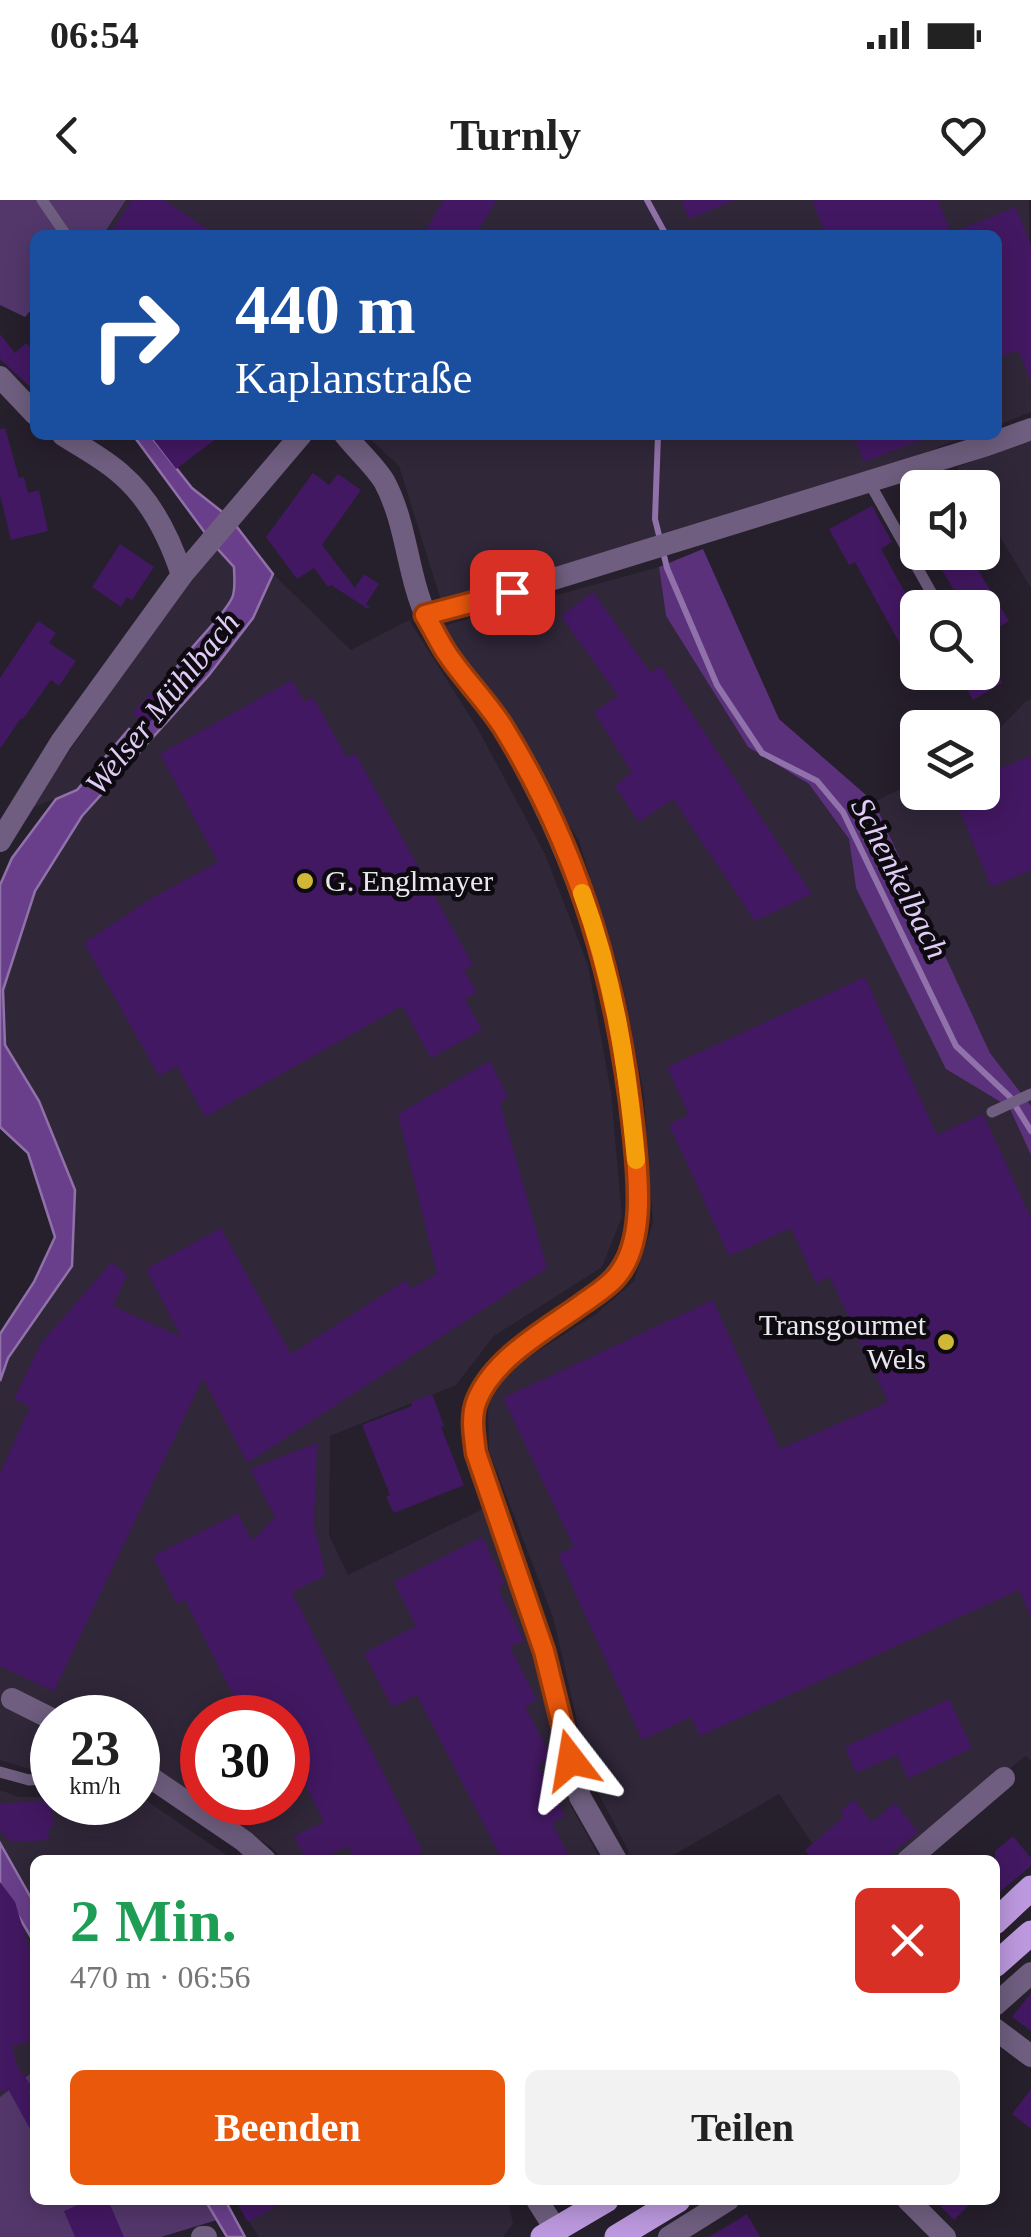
<!DOCTYPE html>
<html lang="de">
<meta charset="utf-8">
<style>
:root{--surface:#fff;--page:#f2f2f2;--text:#222;--muted:#767676;--accent:#ea580c}
body{margin:0;font-family:Georgia,serif;background:var(--page);color:var(--text);height:100vh;display:flex;flex-direction:column;font-size:38px;white-space:nowrap}
*{box-sizing:border-box;margin:0}
p{font-size:32px;color:var(--muted)}
.icon{flex:none;width:55px;height:55px;fill:none;stroke:currentColor;stroke-width:2;stroke-linecap:round;stroke-linejoin:round}
.map{position:relative;flex:1;overflow:hidden}
.side{position:absolute;left:30px;top:1655px;width:970px;height:350px;display:flex;flex-direction:column;background:var(--surface);border-radius:15px;box-shadow:0 5px 25px #0003}
.side>*{flex:none}
.top-card{position:absolute;left:30px;top:30px;width:972px;height:210px;border-radius:15px;box-shadow:0 5px 25px #0003;background:#1a4fa0;color:#fff;overflow:hidden}
.controls{position:absolute;left:900px;top:270px;display:grid;gap:20px}
.controls a{display:grid;place-items:center;width:100px;height:100px;border-radius:15px;background:var(--surface);box-shadow:0 5px 25px #0003;font-size:50px}
.speed{position:absolute;left:30px;top:1495px;display:flex;gap:20px;font-size:50px;font-weight:700;text-align:center}
.speed>*{display:grid;place-content:center;width:130px;height:130px;border-radius:50%;background:var(--surface);box-shadow:0 5px 25px #0003;line-height:1}
.speed small{font-size:25px;font-weight:400}
.speed .limit{border:15px solid #d22;background:#fff;color:#111}
.pin{position:absolute;display:grid;place-items:center;width:85px;height:85px;color:#fff;margin:-42px;border-radius:20px;box-shadow:0 5px 15px #0006}
.me{position:absolute;width:110px;margin:-55px;rotate:346deg;stroke-linejoin:round;filter:drop-shadow(0 0 8px #0008)}
.turn{display:flex;align-items:center;gap:35px;height:210px;padding:0 40px;font-size:45px}
.turn .icon{width:130px;height:130px;stroke-width:2.5}
.turn b{display:block;font-size:70px;line-height:85px}
.round{display:grid;place-items:center;flex:none;width:105px;height:105px;border-radius:15px;background:var(--page)}
.head{display:flex;align-items:center;justify-content:space-between;height:170px;padding:0 40px}
h1{font-size:60px;font-weight:700;line-height:75px;color:#1e9e55}
.button{display:flex;gap:20px;margin-top:auto;padding:20px 40px}
.button a{flex:1;height:115px;border-radius:15px;background:var(--accent);color:#fff;font-size:40px;font-weight:700;line-height:115px;text-align:center}
.button a+a{background:var(--page);color:var(--text)}
.status{display:flex;justify-content:space-between;align-items:center;height:70px;padding:0 50px;background:var(--surface);direction:ltr}
.status svg{height:28px;fill:currentColor}
header{display:flex;justify-content:space-between;align-items:center;height:130px;padding:0 40px;background:var(--surface);font-size:45px;font-weight:700}
.map>svg:first-child{display:block}
.built{fill:#302739;fill-rule:evenodd}
.green{fill:#53376b}
.forest{fill:#5b317c}
.water{fill:#693f8b;stroke:#9071a9;stroke-width:2.5}
.lines{fill:none;stroke-linecap:round;stroke-linejoin:round}
.stream{stroke:#9071a9;stroke-width:6}
.building{fill:#431862}
.lane{stroke:#6f5e7f;stroke-width:11}
.street{stroke:#6f5e7f;stroke-width:22}
.primary{stroke:#bc98de;stroke-width:25}
.route-casing{stroke:#983908;stroke-width:25}
.route{stroke:#ea580c;stroke-width:18}
.slow{stroke:#f59e0b;stroke-width:18}
.poi-dot{fill:#d1b736;stroke:#0d0b10;stroke-width:4}
.labels{text-anchor:middle;stroke-width:9;stroke-linejoin:round;paint-order:stroke}
.poi-label{font-size:30px;fill:#eae6ef;stroke:#0d0b10;text-anchor:start}
.water-label{font-size:32px;font-style:italic;fill:#e1ccf7;stroke:#0d0b10}
</style>
<div class="status"><b>06:54</b><svg viewBox="0 0 49 12"><path d="M0 12V9h3v3zM5 12V6h3v6zM10 12V3h3v9zM15 12V0h3v12zM26 1h20v11H26zM47 4h2v5h-2z"/></svg></div>
<header><svg class="icon" aria-label="back" viewBox="0 0 24 24"><path d="M15 5l-7 7 7 7"/></svg>Turnly<svg class="icon" aria-label="heart" viewBox="0 0 24 24"><path d="M12 20l-8-8c-3-5 5-10 8-4 3-6 11-1 8 4z"/></svg></header>
<div class="map">
<svg width="1031" height="2037" viewBox="0 0 1031 2037">
<rect width="100%" height="100%" fill="#261f2c"/>
<g class="built">
<path d="M 126,0 L 1029,0 L 1031,212 L 998,225 L 998,35 L 103,35 Z"/>
<path d="M 366,235 L 970,235 L 807,298 L 442,404 L 399,266 Z"/>
<path d="M 1031,238 L 1031,388 L 983,309 L 982,288 L 969,287 L 957,267 Z"/>
<path d="M 214,345 L 234,367 L 234,396 L 178,467 L 164,490 L 165,501 L 136,535 L 129,530 L 77,590 L 29,609 Z"/>
<path d="M 659,367 L 666,416 L 748,547 L 809,584 L 849,639 L 856,688 L 1009,907 L 1031,955 L 1031,1561 L 1026,1556 L 896,1660 L 823,1660 L 779,1594 L 665,1660 L 629,1660 L 628,1650 L 590,1577 L 553,1417 L 489,1251 L 488,1204 L 511,1168 L 596,1114 L 634,1081 L 653,1023 L 644,895 L 621,777 L 579,641 L 443,426 Z"/>
<path d="M 273,374 L 351,450 L 409,420 L 478,529 L 545,654 L 588,765 L 611,892 L 622,1017 L 602,1067 L 494,1136 L 456,1185 L 330,1236 L 329,1335 L 348,1375 L 483,1309 L 515,1388 L 571,1606 L 601,1660 L 283,1660 L 271,1647 L 138,1560 L 138,1518 L 52,1518 L 52,1566 L 36,1571 L 0,1560 L 0,1181 L 8,1158 L 72,1066 L 75,990 L 39,901 L 5,845 L 3,790 L 35,691 L 82,616 L 209,475 L 253,418 ZM 202,1518 L 288,1518 L 288,1602 L 202,1602 Z"/>
<path d="M 1031,499 L 1031,906 L 990,853 L 874,602 L 917,581 L 918,592 L 982,592 L 983,546 L 1025,502 Z"/>
<path d="M 0,1590 L 19,1597 L 52,1597 L 52,1602 L 138,1602 L 138,1595 L 234,1660 L 35,1660 L 35,1870 L 0,1897 Z"/>
<path d="M 234,2000 L 506,2000 L 509,2005 L 513,2024 L 503,2037 L 259,2037 Z"/>
</g>
<g class="green">
<path d="M 0,0 L 126,0 L 103,35 L 35,35 L 35,105 L 25,117 L 0,105 Z"/>
<path d="M 35,1870 L 35,2000 L 205,2000 L 217,2020 L 161,2037 L 0,2037 L 0,1897 Z"/>
</g>
<path class="forest" d="M 703,349 L 779,519 L 874,602 L 990,853 L 1031,906 L 1031,955 L 1009,907 L 946,869 L 856,688 L 849,639 L 809,584 L 748,547 L 666,416 L 659,367 Z"/>
<g class="water">
<path d="M 133,235 L 150,235 L 192,288 L 230,318 L 273,374 L 253,418 L 209,475 L 82,616 L 35,691 L 3,790 L 5,845 L 39,901 L 75,990 L 72,1066 L 8,1158 L 0,1181 L 0,1134 L 34,1082 L 55,1037 L 28,953 L 0,927 L 0,685 L 12,658 L 56,599 L 77,590 L 129,529 L 136,535 L 165,501 C 161,468 218,427 232,398 C 236,390 234,376 234,367 L 214,345 Z"/>
<path d="M 0,1643 L 35,1705 L 35,1744 L 0,1685 Z"/>
<path d="M 205,2000 L 225,2000 L 245,2037 L 227,2037 Z"/>
</g>
<g class="lines">
<g class="stream">
<path d="M 647,0 L 666,35"/>
<path d="M 658,235 L 655,319 L 667,368 L 717,485 L 762,553 L 817,581 L 843,612 L 956,846 L 1010,897 L 1031,931"/>
</g>
</g>
<g class="building">
<path d="M 132,0 L 164,0 L 216,35 L 109,35 Z"/>
<path d="M 444,0 L 497,0 L 475,35 L 422,35 Z"/>
<path d="M 681,0 L 733,0 L 733,1 L 689,19 Z"/>
<path d="M 812,0 L 938,0 L 951,33 L 1016,7 L 1031,45 L 1031,181 L 1018,150 L 998,158 L 998,35 L 826,35 Z"/>
<path d="M 0,134 L 15,153 L 26,143 L 35,152 L 33,177 L 35,186 L 31,188 L 0,159 Z"/>
<path d="M 5,228 L 19,278 L 24,277 L 28,293 L 39,290 L 48,331 L 11,340 L 0,295 L 0,229 Z"/>
<path d="M 150,235 L 221,235 L 176,269 Z"/>
<path d="M 853,235 L 930,235 L 931,236 L 864,262 Z"/>
<path d="M 313,273 L 329,285 L 338,274 L 361,290 L 322,345 L 355,388 L 364,374 L 379,384 L 366,404 L 370,408 L 368,409 L 331,385 L 328,387 L 314,368 L 297,379 L 266,337 Z"/>
<path d="M 872,306 L 892,342 L 881,349 L 918,416 L 918,441 L 908,445 L 904,451 L 855,362 L 849,365 L 829,329 Z"/>
<path d="M 120,344 L 154,367 L 132,400 L 127,397 L 121,407 L 92,387 Z"/>
<path d="M 967,352 L 1009,421 L 982,437 L 982,408 L 964,408 L 941,368 Z"/>
<path d="M 593,392 L 651,473 L 660,466 L 812,694 L 755,721 L 673,599 L 639,622 L 615,586 L 632,572 L 594,512 L 618,496 L 561,416 Z"/>
<path d="M 38,421 L 56,433 L 49,443 L 76,461 L 59,486 L 51,480 L 23,519 L 21,518 L 0,549 L 0,478 Z"/>
<path d="M 982,452 L 1002,483 L 973,500 L 956,472 L 982,472 Z"/>
<path d="M 292,480 L 304,502 L 313,497 L 347,558 L 355,553 L 473,765 L 464,770 L 477,792 L 465,799 L 482,830 L 431,858 L 402,806 L 205,917 L 177,866 L 159,876 L 84,743 L 150,699 L 218,662 L 160,554 Z"/>
<path d="M 154,490 L 168,503 L 146,526 L 132,513 Z"/>
<path d="M 1031,556 L 1031,670 L 991,687 L 952,592 L 982,592 L 982,575 Z"/>
<path d="M 865,777 L 937,935 L 983,914 L 1031,1018 L 1031,1418 L 1019,1390 L 700,1536 L 691,1517 L 642,1540 L 558,1355 L 574,1347 L 503,1198 L 713,1100 L 780,1249 L 888,1202 L 830,1077 L 816,1083 L 791,1028 L 729,1056 L 669,924 L 689,915 L 667,867 Z"/>
<path d="M 490,861 L 508,897 L 500,903 L 547,1068 L 247,1263 L 203,1178 L 54,1491 L 0,1466 L 0,1273 L 30,1207 L 14,1199 L 41,1143 L 112,1062 L 127,1075 L 113,1106 L 181,1137 L 146,1069 L 221,1028 L 291,1154 L 406,1080 L 411,1089 L 437,1074 L 398,914 Z"/>
<path d="M 432,1194 L 444,1226 L 441,1227 L 464,1285 L 394,1313 L 386,1297 L 390,1295 L 362,1225 L 412,1206 L 411,1202 Z"/>
<path d="M 317,1243 L 314,1325 L 326,1375 L 292,1392 L 423,1652 L 407,1660 L 355,1660 L 348,1646 L 321,1660 L 306,1660 L 294,1636 L 324,1622 L 288,1550 L 288,1518 L 271,1518 L 261,1498 L 240,1509 L 185,1400 L 177,1404 L 153,1356 L 238,1313 L 252,1341 L 275,1317 L 250,1269 Z"/>
<path d="M 482,1337 L 505,1384 L 498,1388 L 524,1440 L 510,1447 L 537,1500 L 525,1506 L 552,1558 L 538,1565 L 565,1616 L 552,1623 L 571,1660 L 502,1660 L 417,1495 L 392,1507 L 364,1453 L 416,1426 L 394,1382 Z"/>
<path d="M 949,1499 L 972,1548 L 908,1579 L 897,1555 L 856,1573 L 845,1547 Z"/>
<path d="M 49,1600 L 54,1622 L 52,1628 L 48,1629 L 49,1640 L 11,1642 L 5,1637 L 0,1630 L 0,1604 Z"/>
<path d="M 854,1600 L 872,1622 L 895,1603 L 918,1632 L 884,1660 L 813,1660 L 805,1650 L 844,1617 L 840,1611 Z"/>
<path d="M 1013,1636 L 1031,1658 L 1031,1666 L 995,1696 L 995,1651 Z"/>
<path d="M 0,1682 L 15,1702 L 31,1755 L 35,1753 L 35,1840 L 12,1846 L 17,1866 L 33,1888 L 29,1891 L 35,1902 L 35,1938 L 8,1889 L 0,1892 Z"/>
<path d="M 1031,1793 L 1031,1831 L 1012,1817 Z"/>
<path d="M 1031,1889 L 1031,1929 L 1012,1914 Z"/>
<path d="M 90,2000 L 108,2000 L 124,2037 L 75,2037 L 64,2011 Z"/>
<path d="M 235,2000 L 288,2000 L 248,2022 Z"/>
<path d="M 934,2000 L 974,2000 L 954,2020 Z"/>
<path d="M 747,2014 L 760,2037 L 709,2037 Z"/>
</g>
<g class="lines">
<g class="lane">
<path d="M 42,0 L 66,35"/>
<path d="M 869,282 L 940,408"/>
<path d="M 913,453 L 918,450"/>
<path d="M 992,912 L 1031,894"/>
<path d="M 0,1572 L 29,1580 L 52,1578"/>
</g>
<g class="street">
<path d="M 0,177 L 35,214"/>
<path d="M 345,235 C 357,250 374,265 384,281 C 407,323 407,375 427,418 C 447,460 481,491 504,530 C 579,659 618,781 633,929 C 637,969 643,1011 630,1049 C 623,1072 606,1086 587,1100 C 551,1126 494,1157 477,1200 C 471,1217 474,1236 475,1253 L 544,1451 L 580,1597 L 616,1660"/>
<path d="M 182,375 L 301,235"/>
<path d="M 425,415 L 479,402 L 987,245 L 1031,229"/>
<path d="M 0,641 L 61,542 L 182,375 C 170,339 151,300 122,275 C 105,259 83,248 63,235"/>
<path d="M 12,1499 L 52,1519"/>
<path d="M 138,1569 L 244,1641 L 265,1660"/>
<path d="M 908,1660 L 1004,1578"/>
<path d="M 995,1805 L 1031,1773"/>
<path d="M 995,1829 L 1031,1856"/>
<path d="M 537,2000 L 556,2030"/>
<path d="M 908,2000 L 945,2037"/>
<path d="M 202,2037 L 206,2037"/>
<path d="M 669,2037 L 728,2000"/>
</g>
<g class="primary">
<path d="M 995,1722 L 1031,1688"/>
<path d="M 995,1765 L 1031,1733"/>
<path d="M 543,2037 L 606,2000"/>
<path d="M 617,2037 L 678,2000"/>
</g>
</g>
<g class="lines">
<g class="route-casing">
<path id="route" d="M 512,392 L 425,415 C 433,428 439,442 448,455 C 465,480 487,502 503,527 C 581,653 619,789 634,935 C 638,977 646,1041 617,1076 C 608,1087 593,1096 582,1104 C 546,1130 494,1158 477,1200 C 470,1217 474,1236 476,1253 L 544,1451 L 571,1560"/>
</g>
<use href="#route" class="route"/>
<path class="slow" d="M 582,693 C 615,782 627,866 636,960"/>
</g>
<g class="poi-dot">
<circle cx="305" cy="681" r="10"/>
<circle cx="946" cy="1142" r="10"/>
</g>
<g class="labels">
<g class="poi-label">
<text x="325" y="691">G. Englmayer</text>
<text x="926" y="1135" text-anchor="end">Transgourmet<tspan x="926" dy="34">Wels</tspan></text>
</g>
<g class="water-label">
<text transform="translate(162 503) rotate(-51)" y="11">Welser Mühlbach</text>
<text transform="translate(900 678) rotate(63)" y="11">Schenkelbach</text>
</g>
</g>
</svg>
<div class="controls">
<a><svg class="icon" aria-label="sound" viewBox="0 0 24 24"><path d="M4 9h4l5-4v14l-5-4H4zM17 9q2 3 0 6"/></svg></a>
<a><svg class="icon" aria-label="search" viewBox="0 0 24 24"><circle cx="10" cy="10" r="6"/><path d="M15 15l6 6"/></svg></a>
<a><svg class="icon" aria-label="layers" viewBox="0 0 24 24"><path d="M12 4l9 5-9 5-9-5zM3 14l9 5 9-5"/></svg></a>
</div>
<div class="speed"><div>23<small>km/h</small></div><div class="limit">30</div></div>
<div class="pin" style="left:512px;top:392px;background:#d93025"><svg class="icon" aria-label="arrive" viewBox="0 0 24 24"><path d="M6 21V4h12l-3 4 3 4H6"/></svg></div>
<svg class="me" style="left:571px;top:1560px" viewBox="-20 -20 40 40"><path d="M0-17L14 15 0 8-14 15z" fill="#ea580c" stroke="#fff" stroke-width="4"/></svg>
<div class="top-card">
<div class="turn"><svg class="icon" aria-label="right" viewBox="0 0 24 24"><path d="M7 20v-9h11M14 6l5 5-5 5"/></svg><div><b>440 m</b>Kaplanstraße</div></div>
</div>
<section class="side">
<div class="head"><div><h1>2 Min.</h1><p>470 m · 06:56</p></div><a class="round" style="background:#d93025;color:#fff"><svg class="icon" aria-label="close" viewBox="0 0 24 24"><path d="M6 6l12 12M18 6L6 18"/></svg></a></div>
<div class="button"><a>Beenden</a><a>Teilen</a></div>
</section>
</div>
